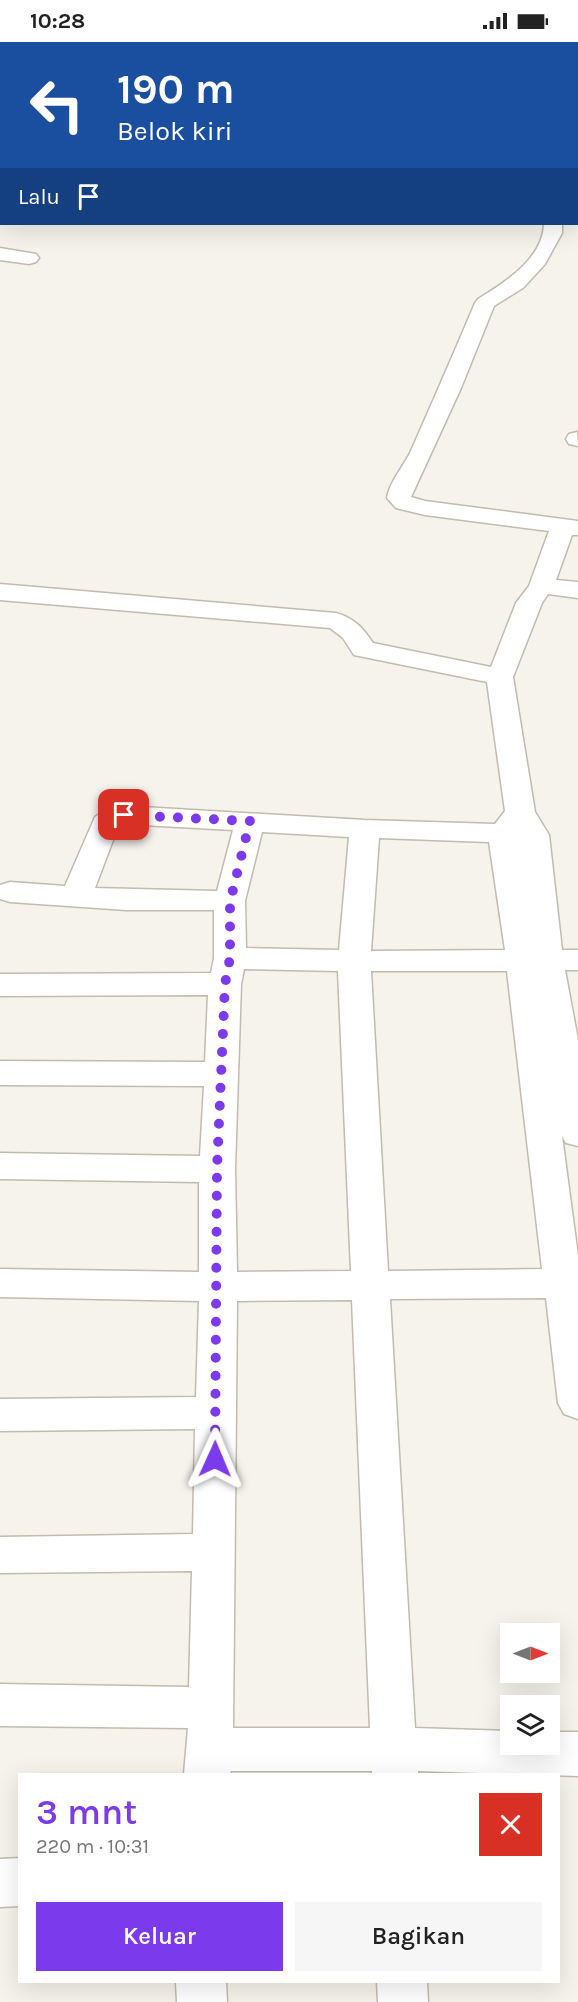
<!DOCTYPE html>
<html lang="id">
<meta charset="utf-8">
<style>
:root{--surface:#fff;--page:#f6f6f6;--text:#222;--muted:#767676;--accent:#7c3aed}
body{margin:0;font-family:Karla,sans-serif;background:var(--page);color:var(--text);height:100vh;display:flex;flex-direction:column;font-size:22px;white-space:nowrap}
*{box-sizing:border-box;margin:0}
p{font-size:20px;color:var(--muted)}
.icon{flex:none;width:33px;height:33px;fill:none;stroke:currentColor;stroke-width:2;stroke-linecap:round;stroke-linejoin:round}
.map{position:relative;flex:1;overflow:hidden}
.panel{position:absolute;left:18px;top:1731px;width:542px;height:210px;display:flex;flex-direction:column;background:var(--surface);border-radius:0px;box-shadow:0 6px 24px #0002}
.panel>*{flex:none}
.banner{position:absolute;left:0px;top:0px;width:579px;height:183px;box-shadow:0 6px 24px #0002;background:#1a4fa0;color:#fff;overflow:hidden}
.needle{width:39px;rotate:90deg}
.tools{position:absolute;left:500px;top:1581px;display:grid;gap:12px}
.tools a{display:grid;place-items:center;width:60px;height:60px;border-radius:0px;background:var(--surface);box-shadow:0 6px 24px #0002;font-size:30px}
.pin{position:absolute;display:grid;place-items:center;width:51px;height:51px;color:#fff;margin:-26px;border-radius:12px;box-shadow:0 3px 9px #0006}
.me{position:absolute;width:66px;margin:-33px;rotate:1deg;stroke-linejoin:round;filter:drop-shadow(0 0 4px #0008)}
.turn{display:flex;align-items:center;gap:21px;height:126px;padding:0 18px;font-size:27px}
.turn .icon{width:78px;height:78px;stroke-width:2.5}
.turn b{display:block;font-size:42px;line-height:51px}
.then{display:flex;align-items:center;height:57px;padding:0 18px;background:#0003;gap:12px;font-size:22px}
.round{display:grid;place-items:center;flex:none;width:63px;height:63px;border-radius:0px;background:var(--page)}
.overview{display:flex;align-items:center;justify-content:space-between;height:102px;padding:0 18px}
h1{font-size:36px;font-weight:600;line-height:45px;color:var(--accent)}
.button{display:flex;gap:12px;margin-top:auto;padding:12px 18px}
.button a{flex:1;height:69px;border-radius:0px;background:var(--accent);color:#fff;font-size:24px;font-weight:600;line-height:69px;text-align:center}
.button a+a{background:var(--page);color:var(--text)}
.status{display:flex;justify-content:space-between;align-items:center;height:42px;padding:0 30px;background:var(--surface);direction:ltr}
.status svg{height:16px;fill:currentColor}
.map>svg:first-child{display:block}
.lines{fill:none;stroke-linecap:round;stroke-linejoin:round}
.minor-casing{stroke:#c2bbae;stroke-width:3}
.minor{fill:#fff;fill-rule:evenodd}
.route{stroke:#7c3aed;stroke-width:10;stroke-dasharray:0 18}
</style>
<div class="status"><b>10:28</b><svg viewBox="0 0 49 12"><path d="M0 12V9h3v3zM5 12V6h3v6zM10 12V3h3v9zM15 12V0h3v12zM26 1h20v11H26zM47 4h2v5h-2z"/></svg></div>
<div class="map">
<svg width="578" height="1960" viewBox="0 0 578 1960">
<rect width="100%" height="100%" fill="#f6f3ec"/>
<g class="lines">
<g class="minor-casing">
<g id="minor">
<path d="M 27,0 L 44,0 L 26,2 Z"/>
<path d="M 86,0 L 102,0 L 85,2 Z"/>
<path d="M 148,0 L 165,0 L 147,2 Z"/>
<path d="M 214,0 L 231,0 L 213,2 Z"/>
<path d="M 273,0 L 289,0 L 272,2 Z"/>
<path d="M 341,0 L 357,0 L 340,2 Z"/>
<path d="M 400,0 L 416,0 L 399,2 Z"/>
<path d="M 466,0 L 482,0 L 465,2 Z"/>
<path d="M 532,0 L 548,0 L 531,2 Z"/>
<rect x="0" y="96" width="2" height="10"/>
<path d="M 544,182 L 562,182 L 562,191 L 545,222 L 523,246 L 494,264 L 461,346 L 411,455 L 425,459 L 578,479 L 578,493 L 572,493 L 556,538 L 578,540 L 578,556 L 548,552 L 542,561 L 513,635 L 535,770 L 549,793 L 562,908 L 578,908 L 578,928 L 565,928 L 578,998 L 578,1104 L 566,1101 L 562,1094 L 578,1214 L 578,1377 L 564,1372 L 558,1361 L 546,1256 L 390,1257 L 415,1686 L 510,1689 L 510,1702 L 549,1702 L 549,1690 L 578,1690 L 578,1734 L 418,1729 L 418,1732 L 372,1732 L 372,1729 L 231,1729 L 230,1732 L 184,1732 L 188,1686 L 0,1684 L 0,1642 L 189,1645 L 192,1529 L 0,1531 L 0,1495 L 193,1492 L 195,1387 L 0,1389 L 0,1357 L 196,1355 L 199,1259 L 0,1255 L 0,1227 L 199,1230 L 199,1140 L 0,1137 L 0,1111 L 200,1114 L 204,1044 L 0,1043 L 0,1019 L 205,1020 L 208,953 L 0,954 L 0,932 L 211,931 L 214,916 L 214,868 L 126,868 L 10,860 L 0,857 L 0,843 L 10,840 L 65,844 L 95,775 L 104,769 L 125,764 L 365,778 L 495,782 L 505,769 L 487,640 L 354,613 L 343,596 L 330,586 L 0,558 L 0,542 L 336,571 C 354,576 363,586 373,601 L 491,625 L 516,561 L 529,544 L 549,489 L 425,473 L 396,466 L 387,456 C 389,441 403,425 410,411 C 432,361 454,311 475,261 L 478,257 C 504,241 543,217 544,182 ZM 123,782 L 233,788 L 217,849 L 95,846 L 118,785 ZM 262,790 L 349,795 L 339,908 L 246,906 L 245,859 ZM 379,796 L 489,800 L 505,908 L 371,909 ZM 244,927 L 338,929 L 351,1229 L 237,1230 L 235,1127 L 241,942 ZM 371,929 L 507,929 L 542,1227 L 388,1229 ZM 352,1258 L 370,1686 L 233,1686 L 237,1259 Z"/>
<path d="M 0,206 L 36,212 L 39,216 L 36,220 L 29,222 L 0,218 Z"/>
<path d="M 577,390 L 578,404 L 569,402 L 566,397 L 569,392 Z"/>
<path d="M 20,1816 L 20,1864 L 0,1865 L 0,1817 Z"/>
<path d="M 176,1940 L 226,1940 L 227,1960 L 177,1960 Z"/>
<path d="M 377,1940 L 427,1940 L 428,1960 L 378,1960 Z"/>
</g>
</g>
<use href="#minor" class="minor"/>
</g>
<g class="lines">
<path class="route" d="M 124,773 L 250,779 L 230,860 L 230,916 L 225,942 L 217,1127 L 215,1417"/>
</g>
</svg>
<div class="tools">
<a><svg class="needle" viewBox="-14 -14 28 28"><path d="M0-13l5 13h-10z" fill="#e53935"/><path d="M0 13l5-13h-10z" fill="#767676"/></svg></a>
<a><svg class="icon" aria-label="layers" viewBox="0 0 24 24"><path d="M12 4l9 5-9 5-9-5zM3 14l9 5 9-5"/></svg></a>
</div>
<div class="pin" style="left:124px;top:773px;background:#d93025"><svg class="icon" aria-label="arrive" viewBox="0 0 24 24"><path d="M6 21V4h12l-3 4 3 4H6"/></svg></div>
<svg class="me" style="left:215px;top:1417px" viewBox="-20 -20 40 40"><path d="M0-17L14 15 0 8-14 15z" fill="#7c3aed" stroke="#fff" stroke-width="4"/></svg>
<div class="banner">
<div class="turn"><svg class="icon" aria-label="left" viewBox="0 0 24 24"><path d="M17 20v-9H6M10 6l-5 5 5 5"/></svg><div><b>190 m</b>Belok kiri</div></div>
<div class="then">Lalu<svg class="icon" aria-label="arrive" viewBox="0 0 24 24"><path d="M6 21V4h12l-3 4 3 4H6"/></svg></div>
</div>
<section class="panel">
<div class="overview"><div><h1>3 mnt</h1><p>220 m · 10:31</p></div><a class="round" style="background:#d93025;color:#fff"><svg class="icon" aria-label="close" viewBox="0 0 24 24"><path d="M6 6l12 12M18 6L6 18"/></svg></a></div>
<div class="button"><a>Keluar</a><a>Bagikan</a></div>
</section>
</div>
